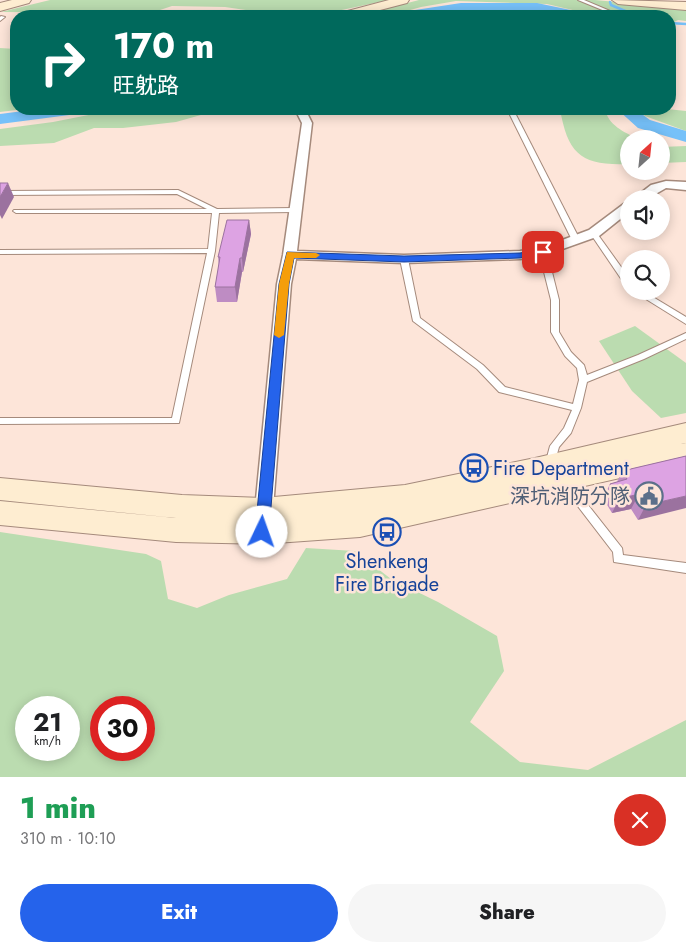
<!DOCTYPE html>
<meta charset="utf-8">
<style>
:root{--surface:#fff;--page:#f6f6f6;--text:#202124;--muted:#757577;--accent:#2563eb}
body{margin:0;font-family:Jost,"Noto Sans TC",sans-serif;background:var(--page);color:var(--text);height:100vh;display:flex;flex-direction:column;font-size:19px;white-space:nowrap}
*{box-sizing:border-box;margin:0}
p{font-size:16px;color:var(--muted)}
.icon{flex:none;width:28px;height:28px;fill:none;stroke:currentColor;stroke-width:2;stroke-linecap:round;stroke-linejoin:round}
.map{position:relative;height:777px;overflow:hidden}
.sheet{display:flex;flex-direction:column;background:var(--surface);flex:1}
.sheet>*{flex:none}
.banner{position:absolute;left:10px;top:10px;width:666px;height:105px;border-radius:20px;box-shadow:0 2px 12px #0003;background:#00695c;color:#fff;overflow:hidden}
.needle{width:32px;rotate:27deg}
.buttons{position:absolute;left:620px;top:130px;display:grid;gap:10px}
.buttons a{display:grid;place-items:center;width:50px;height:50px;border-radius:50%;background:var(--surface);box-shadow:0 2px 12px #0003;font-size:25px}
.speed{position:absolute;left:15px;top:696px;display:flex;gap:10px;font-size:25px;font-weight:700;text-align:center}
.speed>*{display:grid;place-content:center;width:65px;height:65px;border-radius:50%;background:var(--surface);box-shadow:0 2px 12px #0003;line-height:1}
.speed small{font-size:12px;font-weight:400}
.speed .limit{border:8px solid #d22;background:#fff;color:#111}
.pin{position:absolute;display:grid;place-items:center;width:42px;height:42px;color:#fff;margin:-21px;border-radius:10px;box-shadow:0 2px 8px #0006}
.me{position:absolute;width:55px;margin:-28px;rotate:3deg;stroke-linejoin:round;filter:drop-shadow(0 0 4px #0008)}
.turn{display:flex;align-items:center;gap:18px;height:105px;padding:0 20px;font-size:22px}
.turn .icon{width:65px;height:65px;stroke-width:2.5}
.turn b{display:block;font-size:35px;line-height:42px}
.round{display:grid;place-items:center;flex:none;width:52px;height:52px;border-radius:26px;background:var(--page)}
.overview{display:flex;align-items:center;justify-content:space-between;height:85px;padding:0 20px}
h1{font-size:30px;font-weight:800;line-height:38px;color:#1e9e55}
.button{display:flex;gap:10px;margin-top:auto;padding:10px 20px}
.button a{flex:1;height:58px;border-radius:30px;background:var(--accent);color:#fff;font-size:20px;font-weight:800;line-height:58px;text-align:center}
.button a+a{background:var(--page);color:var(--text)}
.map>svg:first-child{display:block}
.green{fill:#bbdcb0;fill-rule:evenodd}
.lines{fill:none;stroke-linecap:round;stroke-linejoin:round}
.stream{stroke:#76c1f9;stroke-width:2.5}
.river{fill:#76c1f9;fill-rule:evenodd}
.service-casing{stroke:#a58a7c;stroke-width:2}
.minor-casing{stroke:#a58a7c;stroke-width:3}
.secondary-casing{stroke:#a58a7c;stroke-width:2}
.service{fill:#fff;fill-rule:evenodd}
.minor{fill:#fff;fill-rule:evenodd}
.secondary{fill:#feedd1;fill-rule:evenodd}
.wall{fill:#be8cc3}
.shaded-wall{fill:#9b729f}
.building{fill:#dda3e3;stroke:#9b729f}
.route{fill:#2563eb;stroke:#184099}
.slow{fill:#f59e0b}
.labels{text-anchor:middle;stroke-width:5;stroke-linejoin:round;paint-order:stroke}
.transit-label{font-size:20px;fill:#164399;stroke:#fde5d9;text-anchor:start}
.service-label{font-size:20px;fill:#4e5e75;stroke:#fde5d9;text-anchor:end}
</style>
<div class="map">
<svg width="686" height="777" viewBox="0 0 686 777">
<rect width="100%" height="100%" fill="#fde5d9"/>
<g class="green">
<path d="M 50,0 L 389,0 L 318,15 L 279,15 L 225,7 L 172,6 L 151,13 L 1,12 Z"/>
<path d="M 419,0 L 595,0 L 681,8 L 686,10 L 686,21 L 678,20 L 670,24 L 670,16 L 598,16 L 547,4 L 456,1 L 421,7 L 389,16 L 358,16 Z"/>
<path d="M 0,48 L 16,49 L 16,109 L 25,109 L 0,112 Z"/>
<path d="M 119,109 L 247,109 L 208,113 L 176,122 L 123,128 L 94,128 L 54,143 L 0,146 L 0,129 L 53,122 Z"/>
<path d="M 560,109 L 605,109 C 608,125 624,132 638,139 L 629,139 L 629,164 C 582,166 568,155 560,109 Z"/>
<path d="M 638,109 L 667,109 L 686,111 L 686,131 L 645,116 Z"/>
<path d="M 686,146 L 686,162 L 661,163 L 661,147 Z"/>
<path d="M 635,326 L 686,363 L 686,413 L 661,418 L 632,391 L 599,341 Z"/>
<path d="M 0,532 L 146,554 L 161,561 L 168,599 L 197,608 L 229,595 L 287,579 L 306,548 L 355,551 L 391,579 L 438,602 L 497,636 L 504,671 L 470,722 L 520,762 L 588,770 L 686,720 L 686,777 L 0,777 ZM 26,708 L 69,708 L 69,750 L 26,750 ZM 101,708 L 144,708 L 144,750 L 101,750 Z"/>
</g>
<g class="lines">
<g class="stream">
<path d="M 610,2 L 611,5 L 637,16"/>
<path d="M 670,23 L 686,24"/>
</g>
<g class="river">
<path d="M 461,3 L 537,3 L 585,13 L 587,16 L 562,16 L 537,11 L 461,11 L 427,16 L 395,16 L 402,12 Z"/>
<path d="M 39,109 L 85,109 L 83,113 L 77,114 L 0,124 L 0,114 Z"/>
<path d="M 617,109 L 635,109 L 650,120 L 686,131 L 686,142 L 638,128 Z"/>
</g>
<g class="service-casing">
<g id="service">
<path d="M 578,0 L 584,0 L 622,16 L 617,16 Z"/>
<path d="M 1,16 L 5,17 L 0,21 L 0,17 Z"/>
<path d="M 507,109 L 513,109 L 580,240 L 579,242 L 573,242 L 572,240 Z"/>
<path d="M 178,190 L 217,209 L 295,208 L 298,210 L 295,212 L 219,213 L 215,251 L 179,423 L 0,424 L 0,418 L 172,418 L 207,253 L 0,254 L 0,250 L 208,249 L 212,213 L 16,213 L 13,211 L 14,210 L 207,209 L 177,194 L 0,195 L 0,191 Z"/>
<path d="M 594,231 L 596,232 L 629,278 L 629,286 L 626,286 L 590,233 Z"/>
<path d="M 540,250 L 543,250 L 547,252 L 559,300 L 559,332 L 571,352 L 584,365 L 587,375 L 638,355 L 686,333 L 686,339 L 644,359 L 587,382 L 581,408 L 571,433 L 559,447 L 553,468 L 550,469 L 547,468 L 545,465 L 550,446 L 564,428 L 572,410 L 499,392 L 477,369 L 413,321 L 400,259 L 404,257 L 408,259 L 420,318 L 483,365 L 505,387 L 573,404 L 579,380 L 577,368 L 565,356 L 551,332 L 551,300 L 539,252 Z"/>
<path d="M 633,291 L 643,291 L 686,317 L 686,324 Z"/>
<path d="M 563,476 L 566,477 L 622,548 L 623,555 L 686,563 L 686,573 L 614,562 L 613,552 L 560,483 L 558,480 L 560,477 Z"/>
</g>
</g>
<g class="minor-casing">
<g id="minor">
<path d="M 295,109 L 305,109 L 312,123 L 297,251 L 404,255 L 520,251 L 541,248 L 589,230 L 625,203 L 629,202 L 629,212 L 599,236 L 543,256 L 520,259 L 404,263 L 296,259 L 291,284 L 272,520 L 270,526 L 263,528 L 256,526 L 254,520 L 277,284 L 283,255 L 302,123 Z"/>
<path d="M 666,181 L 686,182 L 686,190 L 666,188 L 647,199 L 633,199 L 651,185 Z"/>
</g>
</g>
<g class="secondary-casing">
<g id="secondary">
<path d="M 12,0 L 31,0 L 29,3 L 0,11 L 0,3 Z"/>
<path d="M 389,0 L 409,0 L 407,3 L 357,16 L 338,16 L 340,13 Z"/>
<path d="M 612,0 L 686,2 L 686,10 L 618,4 Z"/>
<path d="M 686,423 L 686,443 L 681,444 L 686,443 L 686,463 L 360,537 L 262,544 L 176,542 L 0,525 L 0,501 L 176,518 L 0,500 L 0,478 L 182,495 L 263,498 L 405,485 L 535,458 Z"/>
</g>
</g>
<use href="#service" class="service"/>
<use href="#minor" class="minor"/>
<use href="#secondary" class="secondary"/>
</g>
<g class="wall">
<path d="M 249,220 L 251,234 L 243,272 L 242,272 L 237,302 L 217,302 L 215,287 L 219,266 L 218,257 Z"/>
<path d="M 686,456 L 638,520 L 631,509 L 612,513 L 603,498 L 610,484 L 617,482 L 622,471 Z"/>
</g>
<g class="shaded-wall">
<path d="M 8,183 L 14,197 L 2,219 L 0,215 L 0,197 Z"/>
<path d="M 249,220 L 251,234 L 243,272 L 242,258 Z"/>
<path d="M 240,258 L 242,272 L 237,302 L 235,287 Z"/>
<path d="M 639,494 L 631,509 L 612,513 L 619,499 Z"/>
<path d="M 686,496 L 686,508 L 638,520 L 646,505 Z"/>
</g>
<g class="building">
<path d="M 0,183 L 8,183 L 0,197 Z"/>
<path d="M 227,220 L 249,220 L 242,258 L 240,258 L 235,287 L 215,287 L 220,257 L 218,257 Z"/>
<path d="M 686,456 L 686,496 L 646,505 L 639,494 L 619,499 L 610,484 L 627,479 L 622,471 Z"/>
</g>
<path class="route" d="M 543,249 L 548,252 L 546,254 L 520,258 L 404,262 L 294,258 L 289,284 L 269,532 L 267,536 L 262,538 L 257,536 L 255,532 L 279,284 L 287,252 L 404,256 L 520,253 Z"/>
<path class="slow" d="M 287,252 L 316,253 L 320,255 L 316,258 L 294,258 L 289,284 L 284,335 L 279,338 L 274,335 L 279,284 Z"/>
<defs>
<g id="bus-ring" transform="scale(1.4375)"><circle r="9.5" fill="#fde5d9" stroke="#1a4fb4" stroke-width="1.5"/><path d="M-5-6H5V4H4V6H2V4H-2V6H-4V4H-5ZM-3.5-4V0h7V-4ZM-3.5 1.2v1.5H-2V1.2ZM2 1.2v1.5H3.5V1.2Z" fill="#1a4fb4"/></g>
<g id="civic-ring" transform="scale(1.4375)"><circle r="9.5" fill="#fde5d9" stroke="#5c6f8a" stroke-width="1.5"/><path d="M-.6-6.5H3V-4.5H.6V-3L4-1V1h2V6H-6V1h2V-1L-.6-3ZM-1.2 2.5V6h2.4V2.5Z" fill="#5c6f8a"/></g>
</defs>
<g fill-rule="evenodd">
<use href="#bus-ring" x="474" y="468"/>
<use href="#civic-ring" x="649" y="496"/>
<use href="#bus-ring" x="387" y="532"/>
</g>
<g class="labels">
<g class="transit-label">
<text x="493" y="475">Fire Department</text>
<text x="387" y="568" text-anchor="middle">Shenkeng<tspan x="387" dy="23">Fire Brigade</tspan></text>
</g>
<g class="service-label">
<text x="630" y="503">深坑消防分隊</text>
</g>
</g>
</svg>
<div class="buttons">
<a><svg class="needle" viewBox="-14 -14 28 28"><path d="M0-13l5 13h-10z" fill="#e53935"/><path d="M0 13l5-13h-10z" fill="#757577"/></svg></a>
<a><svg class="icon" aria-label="sound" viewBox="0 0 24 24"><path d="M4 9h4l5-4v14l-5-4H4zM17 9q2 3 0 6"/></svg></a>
<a><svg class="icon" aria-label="search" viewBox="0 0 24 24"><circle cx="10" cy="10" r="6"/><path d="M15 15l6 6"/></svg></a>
</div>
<div class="speed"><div>21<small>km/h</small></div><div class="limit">30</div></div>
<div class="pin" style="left:543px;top:252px;background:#d93025"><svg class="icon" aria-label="arrive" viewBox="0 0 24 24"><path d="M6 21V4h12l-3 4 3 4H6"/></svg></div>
<svg class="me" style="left:262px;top:532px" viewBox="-20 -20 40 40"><circle r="19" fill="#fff"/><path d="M0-13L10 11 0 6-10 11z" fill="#2563eb"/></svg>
<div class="banner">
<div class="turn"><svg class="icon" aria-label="right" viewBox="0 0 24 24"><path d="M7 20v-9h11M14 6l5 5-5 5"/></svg><div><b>170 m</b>旺躭路</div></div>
</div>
</div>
<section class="sheet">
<div class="overview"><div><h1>1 min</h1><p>310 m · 10:10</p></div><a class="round" style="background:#d93025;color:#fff"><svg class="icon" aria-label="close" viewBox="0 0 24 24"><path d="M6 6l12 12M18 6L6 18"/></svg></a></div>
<div class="button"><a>Exit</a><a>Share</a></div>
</section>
